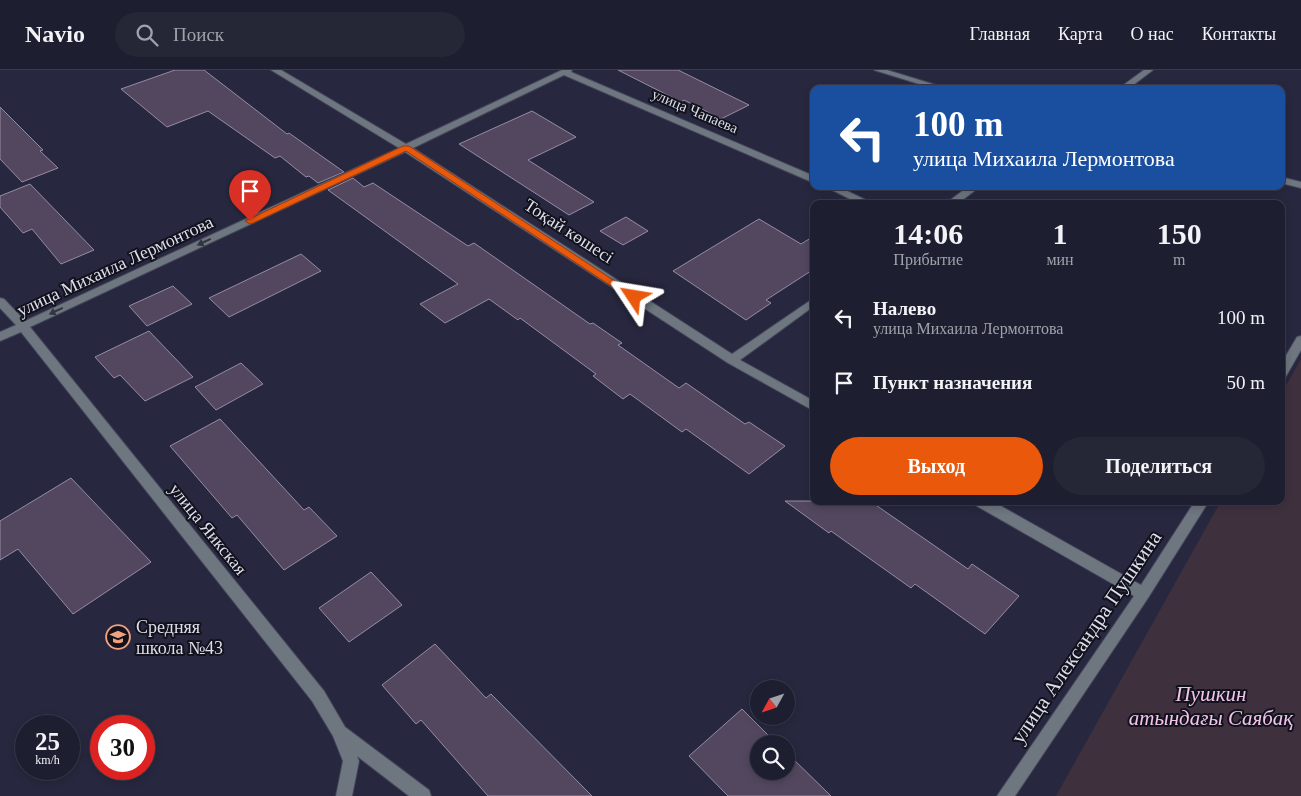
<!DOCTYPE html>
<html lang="ru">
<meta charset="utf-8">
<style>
:root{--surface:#1d1e2f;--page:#252737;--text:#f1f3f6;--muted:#a0a2aa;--line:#3b3c4b;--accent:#ea580c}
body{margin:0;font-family:Georgia,serif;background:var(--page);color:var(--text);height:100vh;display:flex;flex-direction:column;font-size:19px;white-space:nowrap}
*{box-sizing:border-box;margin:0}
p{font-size:16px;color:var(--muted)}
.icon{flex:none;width:28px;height:28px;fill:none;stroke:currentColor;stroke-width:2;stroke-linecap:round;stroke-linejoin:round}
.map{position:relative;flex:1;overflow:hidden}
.side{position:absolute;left:810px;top:130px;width:475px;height:305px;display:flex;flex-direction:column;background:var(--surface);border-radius:10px;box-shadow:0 2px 8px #0003,0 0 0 1px var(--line)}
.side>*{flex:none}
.guide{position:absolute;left:810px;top:15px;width:475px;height:105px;border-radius:10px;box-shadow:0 2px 8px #0003,0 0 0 1px var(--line);background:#1a4fa0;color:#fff;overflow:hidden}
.needle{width:32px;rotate:230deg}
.fabs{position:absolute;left:750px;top:610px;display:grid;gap:10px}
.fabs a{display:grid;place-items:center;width:45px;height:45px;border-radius:50%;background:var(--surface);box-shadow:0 2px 8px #0003,0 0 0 1px var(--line);font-size:25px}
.speed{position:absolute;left:15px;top:645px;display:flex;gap:10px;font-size:25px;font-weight:700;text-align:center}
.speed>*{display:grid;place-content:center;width:65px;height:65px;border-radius:50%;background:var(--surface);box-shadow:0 2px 8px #0003,0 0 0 1px var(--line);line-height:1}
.speed small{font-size:12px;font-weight:400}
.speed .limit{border:8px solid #d22;background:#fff;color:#111}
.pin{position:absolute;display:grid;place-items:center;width:42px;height:42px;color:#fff;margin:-51px -21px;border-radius:50% 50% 50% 0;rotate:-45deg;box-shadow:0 0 5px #0007}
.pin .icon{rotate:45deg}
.me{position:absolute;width:55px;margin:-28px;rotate:303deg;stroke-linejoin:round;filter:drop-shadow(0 0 4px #0008)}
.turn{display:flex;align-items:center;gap:18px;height:105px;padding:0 20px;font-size:22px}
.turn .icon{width:65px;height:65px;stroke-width:2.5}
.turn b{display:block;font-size:35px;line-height:42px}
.eta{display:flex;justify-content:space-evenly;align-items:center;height:85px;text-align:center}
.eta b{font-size:30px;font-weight:700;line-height:35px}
.button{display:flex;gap:10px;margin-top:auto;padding:10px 20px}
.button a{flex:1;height:58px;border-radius:30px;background:var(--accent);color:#fff;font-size:20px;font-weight:700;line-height:58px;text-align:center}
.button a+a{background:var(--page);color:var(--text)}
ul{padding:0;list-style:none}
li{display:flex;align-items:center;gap:15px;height:65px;padding:0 20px}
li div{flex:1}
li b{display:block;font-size:19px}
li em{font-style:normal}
header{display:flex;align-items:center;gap:30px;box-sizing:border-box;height:70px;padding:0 25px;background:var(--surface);border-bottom:1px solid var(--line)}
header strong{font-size:24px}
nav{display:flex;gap:28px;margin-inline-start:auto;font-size:18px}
.search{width:350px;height:45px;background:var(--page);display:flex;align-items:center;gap:12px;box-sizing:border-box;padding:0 18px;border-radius:28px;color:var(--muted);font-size:19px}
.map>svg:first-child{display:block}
.green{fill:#3f303d}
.building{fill:#52475e;stroke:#978ba5}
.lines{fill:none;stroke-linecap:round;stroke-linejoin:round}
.minor-casing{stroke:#44455b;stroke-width:2}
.minor{fill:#6e7680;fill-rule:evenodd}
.oneway{fill:#32353f}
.route{fill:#ea580c;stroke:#983908}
.labels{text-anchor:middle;stroke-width:4;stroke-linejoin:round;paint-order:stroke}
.far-street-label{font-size:15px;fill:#dddeed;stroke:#12121c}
.street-label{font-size:18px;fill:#dddeed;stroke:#12121c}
.poi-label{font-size:18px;fill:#dddeed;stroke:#12121c;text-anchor:start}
.near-street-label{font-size:21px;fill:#dddeed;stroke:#12121c}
.near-park-label{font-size:21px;font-style:italic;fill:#f2c4ec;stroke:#12121c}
</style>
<header>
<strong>Navio</strong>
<div class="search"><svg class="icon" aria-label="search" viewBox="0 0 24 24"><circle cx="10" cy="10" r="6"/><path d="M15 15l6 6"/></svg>Поиск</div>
<nav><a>Главная</a><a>Карта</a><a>О нас</a><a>Контакты</a></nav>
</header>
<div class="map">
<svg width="1301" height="726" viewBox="0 0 1301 726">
<rect width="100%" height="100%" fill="#27283f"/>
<path class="green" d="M 1301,289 L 1301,726 L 1056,726 L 1221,431 L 1281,431 L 1281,324 Z"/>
<g class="building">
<path d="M 175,0 L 204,0 L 287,64 L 289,63 L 344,102 L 318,113 L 309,106 L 306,107 L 280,86 L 275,88 L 208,41 L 167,57 L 121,19 Z"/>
<path d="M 618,0 L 678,0 L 749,35 L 721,49 L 684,30 L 681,32 Z"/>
<path d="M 0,37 L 43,80 L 40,81 L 58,98 L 22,112 L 0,89 Z"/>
<path d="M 532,41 L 576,67 L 528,90 L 594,132 L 569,145 L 459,74 Z"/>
<path d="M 353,108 L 364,117 L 373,113 L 468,176 L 474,173 L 590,254 L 593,253 L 622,273 L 618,275 L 679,318 L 686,313 L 745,354 L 749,352 L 785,376 L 749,404 L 686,359 L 682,362 L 630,324 L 623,329 L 593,306 L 596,304 L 520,248 L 518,250 L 489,229 L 445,253 L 420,234 L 458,214 L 328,120 Z"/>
<path d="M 30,114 L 94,180 L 61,194 L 32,159 L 23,163 L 0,137 L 0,126 Z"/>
<path d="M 626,147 L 648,161 L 623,175 L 600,161 Z"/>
<path d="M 759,149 L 801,174 L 814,166 L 814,199 L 766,230 L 771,233 L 746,250 L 673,201 Z"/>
<path d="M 301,184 L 321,201 L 229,247 L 209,228 Z"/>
<path d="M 173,216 L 192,234 L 147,256 L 129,236 Z"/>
<path d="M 149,261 L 193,307 L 145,331 L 120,305 L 114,308 L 95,287 Z"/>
<path d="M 241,293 L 263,314 L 216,340 L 195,317 Z"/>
<path d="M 220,349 L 304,440 L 309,437 L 337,466 L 284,500 L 237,445 L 232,448 L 170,376 Z"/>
<path d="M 71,408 L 151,492 L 73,544 L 18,479 L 0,490 L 0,451 Z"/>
<path d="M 785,431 L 870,431 L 968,499 L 972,494 L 1019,526 L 985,564 L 915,514 L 911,518 L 831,461 L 829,463 Z"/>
<path d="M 371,502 L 402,535 L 349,572 L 319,538 Z"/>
<path d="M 435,574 L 486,628 L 491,624 L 592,726 L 488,726 L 421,650 L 416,654 L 382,615 Z"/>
<path d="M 742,639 L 777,674 L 759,674 L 759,701 L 786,701 L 786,682 L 831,726 L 728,726 L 689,686 Z"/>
</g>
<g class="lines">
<g class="minor-casing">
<g id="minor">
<path d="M 271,0 L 281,0 L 406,74 L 562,0 L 572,0 L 571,2 L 814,106 L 814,113 L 564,5 L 413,78 L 732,284 L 814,228 L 814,236 L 740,290 L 814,331 L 814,341 L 728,293 L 405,82 L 30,257 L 324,621 L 345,657 L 429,720 L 431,726 L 409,726 L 357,686 L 359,691 L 352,726 L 336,726 L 343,691 L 333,666 L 312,631 L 21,262 L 0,271 L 0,262 L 16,255 L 0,238 L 0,228 L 4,229 L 25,251 L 399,78 Z"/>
<path d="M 874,0 L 887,0 L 949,19 L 935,19 Z"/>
<path d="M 1144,0 L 1153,0 L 1128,19 L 1118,19 Z"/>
<path d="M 1281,107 L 1301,112 L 1301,118 L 1281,113 Z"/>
<path d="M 824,116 L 837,116 L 874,134 L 860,134 Z"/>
<path d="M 969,116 L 981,116 L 957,134 L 945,134 Z"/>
<path d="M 1301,266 L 1301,280 L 1285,308 L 1281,309 L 1281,294 L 1297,267 Z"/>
<path d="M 973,431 L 992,431 L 1141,515 L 1195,431 L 1209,431 L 1148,528 L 1015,726 L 997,726 L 1134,526 L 975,435 Z"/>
</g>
</g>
<use href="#minor" class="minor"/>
</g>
<defs><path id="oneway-solid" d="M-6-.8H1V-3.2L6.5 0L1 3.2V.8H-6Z" transform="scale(1.25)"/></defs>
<g class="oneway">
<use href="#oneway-solid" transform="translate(204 172) rotate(155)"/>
<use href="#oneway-solid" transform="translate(56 241) rotate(155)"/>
</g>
<path class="route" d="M 403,76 L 409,76 L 639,227 L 634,230 L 631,229 L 406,81 L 253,153 L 250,154 L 245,151 Z"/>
<defs>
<g id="school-ring" transform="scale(1.25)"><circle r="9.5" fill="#12121c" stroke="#f1a17d" stroke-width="1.5"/><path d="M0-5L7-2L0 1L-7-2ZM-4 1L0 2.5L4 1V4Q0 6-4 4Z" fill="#f1a17d"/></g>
</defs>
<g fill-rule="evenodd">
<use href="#school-ring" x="118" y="567"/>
</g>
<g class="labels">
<g class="far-street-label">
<text transform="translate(695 41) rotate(23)" y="5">улица Чапаева</text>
</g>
<g class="street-label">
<text transform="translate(569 161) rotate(33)" y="6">Тоқай көшесі</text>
<text transform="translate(115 196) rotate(-25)" y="6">улица Михаила Лермонтова</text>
<text transform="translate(208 459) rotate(51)" y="6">улица Яикская</text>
</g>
<g class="poi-label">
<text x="136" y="563">Средняя<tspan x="136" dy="21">школа №43</tspan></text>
</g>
<g class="near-street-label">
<text transform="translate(1086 567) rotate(-56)" y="7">улица Александра Пушкина</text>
</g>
<g class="near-park-label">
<text x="1211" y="631">Пушкин<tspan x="1211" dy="24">атындағы Саябақ</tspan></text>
</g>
</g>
</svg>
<div class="fabs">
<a><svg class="needle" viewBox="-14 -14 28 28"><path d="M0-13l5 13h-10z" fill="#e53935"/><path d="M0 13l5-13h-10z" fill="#a0a2aa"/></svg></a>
<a><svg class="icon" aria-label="search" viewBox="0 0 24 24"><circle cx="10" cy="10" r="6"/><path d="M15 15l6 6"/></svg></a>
</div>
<div class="speed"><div>25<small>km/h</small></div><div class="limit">30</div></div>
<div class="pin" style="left:250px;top:151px;background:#d93025"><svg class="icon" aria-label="arrive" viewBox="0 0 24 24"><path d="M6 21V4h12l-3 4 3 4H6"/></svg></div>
<svg class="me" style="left:634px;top:227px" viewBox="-20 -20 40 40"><path d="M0-17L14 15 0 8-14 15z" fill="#ea580c" stroke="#fff" stroke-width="4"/></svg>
<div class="guide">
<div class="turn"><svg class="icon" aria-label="left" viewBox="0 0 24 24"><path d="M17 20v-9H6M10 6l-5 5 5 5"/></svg><div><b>100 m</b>улица Михаила Лермонтова</div></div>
</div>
<section class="side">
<div class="eta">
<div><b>14:06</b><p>Прибытие</p></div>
<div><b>1</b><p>мин</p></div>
<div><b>150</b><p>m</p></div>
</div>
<ul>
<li><svg class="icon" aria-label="left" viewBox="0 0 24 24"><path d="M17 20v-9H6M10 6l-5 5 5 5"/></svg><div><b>Налево</b><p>улица Михаила Лермонтова</p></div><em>100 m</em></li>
<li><svg class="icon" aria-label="arrive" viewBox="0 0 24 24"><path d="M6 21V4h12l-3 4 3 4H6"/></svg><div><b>Пункт назначения</b></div><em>50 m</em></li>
</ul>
<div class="button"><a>Выход</a><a>Поделиться</a></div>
</section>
</div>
